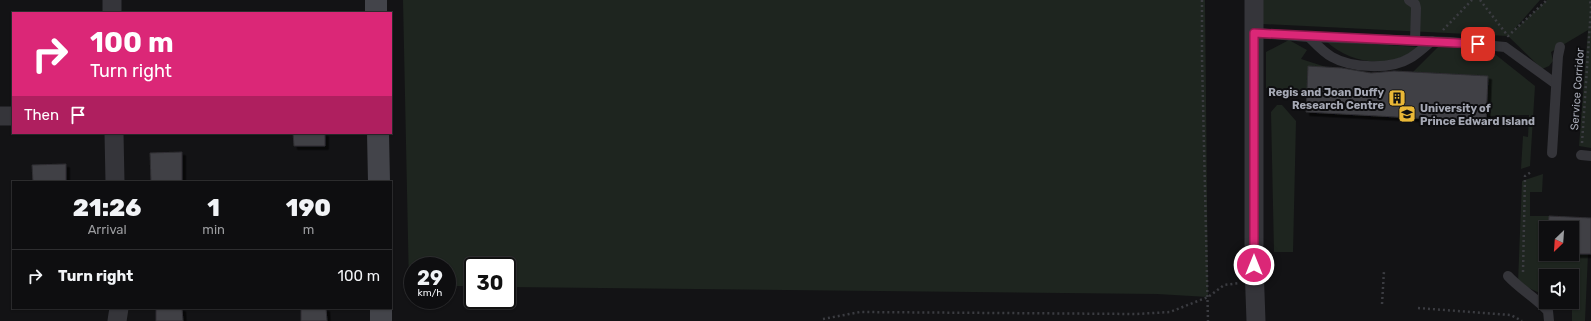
<!DOCTYPE html>
<style>
:root{--surface:#0e0e10;--page:#1c1c1e;--text:#f1f3f6;--muted:#9b9c9f;--line:#2e2e30}
body{margin:0;font-family:Rubik,sans-serif;background:var(--page);color:var(--text);height:100vh;display:flex;flex-direction:column;font-size:15px;white-space:nowrap}
*{box-sizing:border-box;margin:0}
p{font-size:13px;color:var(--muted)}
.icon{flex:none;width:22px;height:22px;fill:none;stroke:currentColor;stroke-width:2;stroke-linecap:round;stroke-linejoin:round}
.map{position:relative;flex:1;overflow:hidden}
.sheet{position:absolute;left:12px;top:181px;width:380px;height:128px;display:flex;flex-direction:column;background:var(--surface);border-radius:0px;box-shadow:0 1px 3px #0004,0 0 0 1px var(--line)}
.sheet>*{flex:none}
.banner{position:absolute;left:12px;top:12px;width:380px;height:122px;border-radius:0px;box-shadow:0 1px 3px #0004,0 0 0 1px var(--line);background:#db2777;color:#fff;overflow:hidden}
.needle{width:26px;rotate:205deg}
.tools{position:absolute;left:1539px;top:221px;display:grid;gap:8px}
.tools a{display:grid;place-items:center;width:40px;height:40px;border-radius:0px;background:var(--surface);box-shadow:0 1px 3px #0004,0 0 0 1px var(--line);font-size:20px}
.speed{position:absolute;left:404px;top:257px;display:flex;gap:8px;font-size:20px;font-weight:700;text-align:center}
.speed>*{display:grid;place-content:center;width:52px;height:52px;border-radius:50%;background:var(--surface);box-shadow:0 1px 3px #0004,0 0 0 1px var(--line);line-height:1}
.speed small{font-size:10px;font-weight:400}
.speed .limit{border:2px solid #111;border-radius:6px;background:#fff;color:#111}
.pin{position:absolute;display:grid;place-items:center;width:34px;height:34px;color:#fff;margin:-17px;border-radius:8px;box-shadow:0 2px 6px #0006}
.me{position:absolute;width:44px;margin:-22px;rotate:0deg;stroke-linejoin:round;filter:drop-shadow(0 0 3px #0008)}
.turn{display:flex;align-items:center;gap:14px;height:84px;padding:0 12px;font-size:18px}
.turn .icon{width:52px;height:52px;stroke-width:2.5}
.turn b{display:block;font-size:28px;line-height:34px}
.then{display:flex;align-items:center;height:38px;padding:0 12px;background:#0003;gap:8px;font-size:15px}
.eta{display:flex;justify-content:space-evenly;align-items:center;height:68px;text-align:center}
.eta b{font-size:24px;font-weight:800;line-height:28px}
ul{padding:0;list-style:none}
li{display:flex;align-items:center;gap:12px;height:52px;padding:0 12px;border-top:1px solid var(--line)}
li div{flex:1}
li b{display:block;font-size:15px}
li em{font-style:normal}
.map>svg:first-child{display:block}
.green{fill:#1e251f}
.building{fill:#404045;stroke:#2e2d31;filter:url(#shadow)}
.lines{fill:none;stroke-linecap:round;stroke-linejoin:round}
.path{stroke:#3b3c41;stroke-width:2.5;stroke-dasharray:2 3;stroke-linecap:butt}
.lane{stroke:#35353a;stroke-width:10}
.street{stroke:#35353a;stroke-width:19}
.secondary{stroke:#43444a;stroke-width:22}
.route-casing{stroke:#8e194d;stroke-width:10}
.route{stroke:#db2777;stroke-width:7}
.labels{text-anchor:middle;stroke-width:4;stroke-linejoin:round;paint-order:stroke}
.street-label{font-size:11px;fill:#a6a9b5;stroke:#0e0e10}
.poi-label{font-size:11px;font-weight:bold;fill:#a6a9b5;stroke:#0e0e10;text-anchor:end}
</style>
<div class="map">
<svg width="1591" height="321" viewBox="0 0 1591 321">
<defs>
<filter id="shadow"><feDropShadow dx="3.5" dy="3.5" stdDeviation="0" flood-color="#0009"/></filter>
</defs>
<rect width="100%" height="100%" fill="#131315"/>
<g class="green">
<path d="M 403,0 L 1205,0 L 1208,297 L 1157,294 L 507,287 L 507,266 L 473,266 L 473,286 L 447,286 L 447,266 L 413,266 L 413,286 L 409,286 Z"/>
<path d="M 1263,0 L 1540,0 L 1513,31 L 1547,0 L 1591,0 L 1591,148 L 1579,146 L 1588,30 L 1551,52 L 1553,61 L 1549,66 L 1542,69 L 1508,36 L 1263,24 Z"/>
<path d="M 1289,40 L 1307,50 L 1301,59 L 1326,67 L 1307,92 L 1266,88 L 1266,52 Z"/>
<path d="M 1326,41 L 1418,47 C 1413,50 1408,55 1402,57 C 1376,67 1346,60 1326,41 Z"/>
<path d="M 1439,46 L 1491,51 L 1535,86 L 1530,166 L 1521,169 L 1523,136 L 1528,137 L 1529,115 L 1488,116 L 1488,76 L 1413,72 Z"/>
<path d="M 1277,105 L 1282,105 L 1296,121 L 1293,252 L 1274,252 L 1271,112 Z"/>
<path d="M 1543,174 L 1542,192 L 1530,192 L 1530,216 L 1549,216 L 1548,228 L 1546,228 L 1546,254 L 1588,254 L 1585,321 L 1572,321 L 1572,308 L 1559,302 L 1572,302 L 1572,276 L 1546,276 L 1546,296 L 1518,283 L 1522,181 Z"/>
</g>
<g class="building">
<path d="M 1308,66 L 1342,68 L 1371,73 L 1394,71 L 1488,76 L 1486,122 L 1306,112 Z"/>
<path d="M 293,133 L 325,133 L 325,146 L 294,146 Z"/>
<path d="M 182,152 L 182,182 L 151,182 L 150,153 Z"/>
<path d="M 66,164 L 66,182 L 33,182 L 32,165 Z"/>
<path d="M 1549,216 L 1591,218 L 1591,254 L 1572,254 L 1572,228 L 1548,228 Z"/>
<path d="M 156,308 L 182,308 L 183,321 L 156,321 Z"/>
<path d="M 301,308 L 326,308 L 327,321 L 301,321 Z"/>
</g>
<g class="lines">
<g class="path">
<path d="M 1202,0 L 1202,59 L 1208,321"/>
<path d="M 1480,0 L 1508,36 L 1547,0"/>
<path d="M 1443,30 L 1472,0"/>
<path d="M 1582,143 L 1591,8 L 1590,0"/>
<path d="M 1523,272 L 1525,176 L 1531,172"/>
<path d="M 1382,304 L 1384,271"/>
<path d="M 1418,308 L 1511,315 L 1522,321"/>
<path d="M 823,319 L 860,312 L 1136,314 L 1170,312 L 1208,297 L 1224,285 L 1239,283"/>
</g>
<g class="lane">
<path d="M 1409,0 L 1415,4 L 1416,8 L 1415,41"/>
<path d="M 1255,33 L 1309,37 L 1450,42 L 1505,47 L 1556,84"/>
<path d="M 1309,37 C 1316,44 1323,52 1332,57 C 1351,68 1391,70 1410,58 C 1417,54 1424,47 1432,41"/>
<path d="M 1552,153 L 1558,56 L 1560,47"/>
<path d="M 1581,155 L 1591,156"/>
<path d="M 1508,276 C 1520,289 1536,298 1548,311 L 1549,321"/>
</g>
<g class="street">
<path d="M 112,0 L 112,13"/>
<path d="M 1254,0 L 1254,265 L 1256,321"/>
<path d="M 0,116 L 13,116"/>
<path d="M 114,133 L 115,182"/>
<path d="M 117,321 L 119,308"/>
</g>
<g class="secondary">
<path d="M 376,0 L 376,13"/>
<path d="M 378,133 L 379,182"/>
<path d="M 381,308 L 381,321"/>
</g>
</g>
<g class="lines">
<g class="route-casing">
<path id="route" d="M 1254,265 L 1254,33 L 1478,44"/>
</g>
<use href="#route" class="route"/>
</g>
<defs>
<g id="building-square" transform="scale(0.9)"><rect x="-9" y="-9" width="18" height="18" rx="4" fill="#eab837" stroke="#0e0e10"/><path d="M-4-6H4V6H1V3H-1V6H-4ZM-2.5-4.3h1.7v1.8h-1.7ZM.8-4.3h1.7v1.8H.8ZM-2.5-1h1.7V.8h-1.7ZM.8-1h1.7V.8H.8Z" fill="#111"/></g>
<g id="university-square" transform="scale(0.9)"><rect x="-9" y="-9" width="18" height="18" rx="4" fill="#eab837" stroke="#0e0e10"/><path d="M0-5L7-2L0 1L-7-2ZM-4 1L0 2.5L4 1V4Q0 6-4 4Z" fill="#111"/></g>
</defs>
<g fill-rule="evenodd">
<use href="#building-square" x="1397" y="98"/>
<use href="#university-square" x="1407" y="114"/>
</g>
<g class="labels">
<g class="street-label">
<text transform="translate(1577 89) rotate(-86)" y="4">Service Corridor</text>
</g>
<g class="poi-label">
<text x="1384" y="96">Regis and Joan Duffy<tspan x="1384" dy="13">Research Centre</tspan></text>
<text x="1420" y="112" text-anchor="start">University of<tspan x="1420" dy="13">Prince Edward Island</tspan></text>
</g>
</g>
</svg>
<div class="tools">
<a><svg class="needle" viewBox="-14 -14 28 28"><path d="M0-13l5 13h-10z" fill="#e53935"/><path d="M0 13l5-13h-10z" fill="#9b9c9f"/></svg></a>
<a><svg class="icon" aria-label="sound" viewBox="0 0 24 24"><path d="M4 9h4l5-4v14l-5-4H4zM17 9q2 3 0 6"/></svg></a>
</div>
<div class="speed"><div>29<small>km/h</small></div><div class="limit">30</div></div>
<div class="pin" style="left:1478px;top:44px;background:#d93025"><svg class="icon" aria-label="arrive" viewBox="0 0 24 24"><path d="M6 21V4h12l-3 4 3 4H6"/></svg></div>
<svg class="me" style="left:1254px;top:265px" viewBox="-20 -20 40 40"><circle r="17" fill="#db2777" stroke="#fff" stroke-width="3"/><path d="M0-11L8 9 0 5-8 9z" fill="#fff"/></svg>
<div class="banner">
<div class="turn"><svg class="icon" aria-label="right" viewBox="0 0 24 24"><path d="M7 20v-9h11M14 6l5 5-5 5"/></svg><div><b>100 m</b>Turn right</div></div>
<div class="then">Then<svg class="icon" aria-label="arrive" viewBox="0 0 24 24"><path d="M6 21V4h12l-3 4 3 4H6"/></svg></div>
</div>
<section class="sheet">
<div class="eta">
<div><b>21:26</b><p>Arrival</p></div>
<div><b>1</b><p>min</p></div>
<div><b>190</b><p>m</p></div>
</div>
<ul>
<li><svg class="icon" aria-label="right" viewBox="0 0 24 24"><path d="M7 20v-9h11M14 6l5 5-5 5"/></svg><div><b>Turn right</b></div><em>100 m</em></li>
</ul>
</section>
</div>
